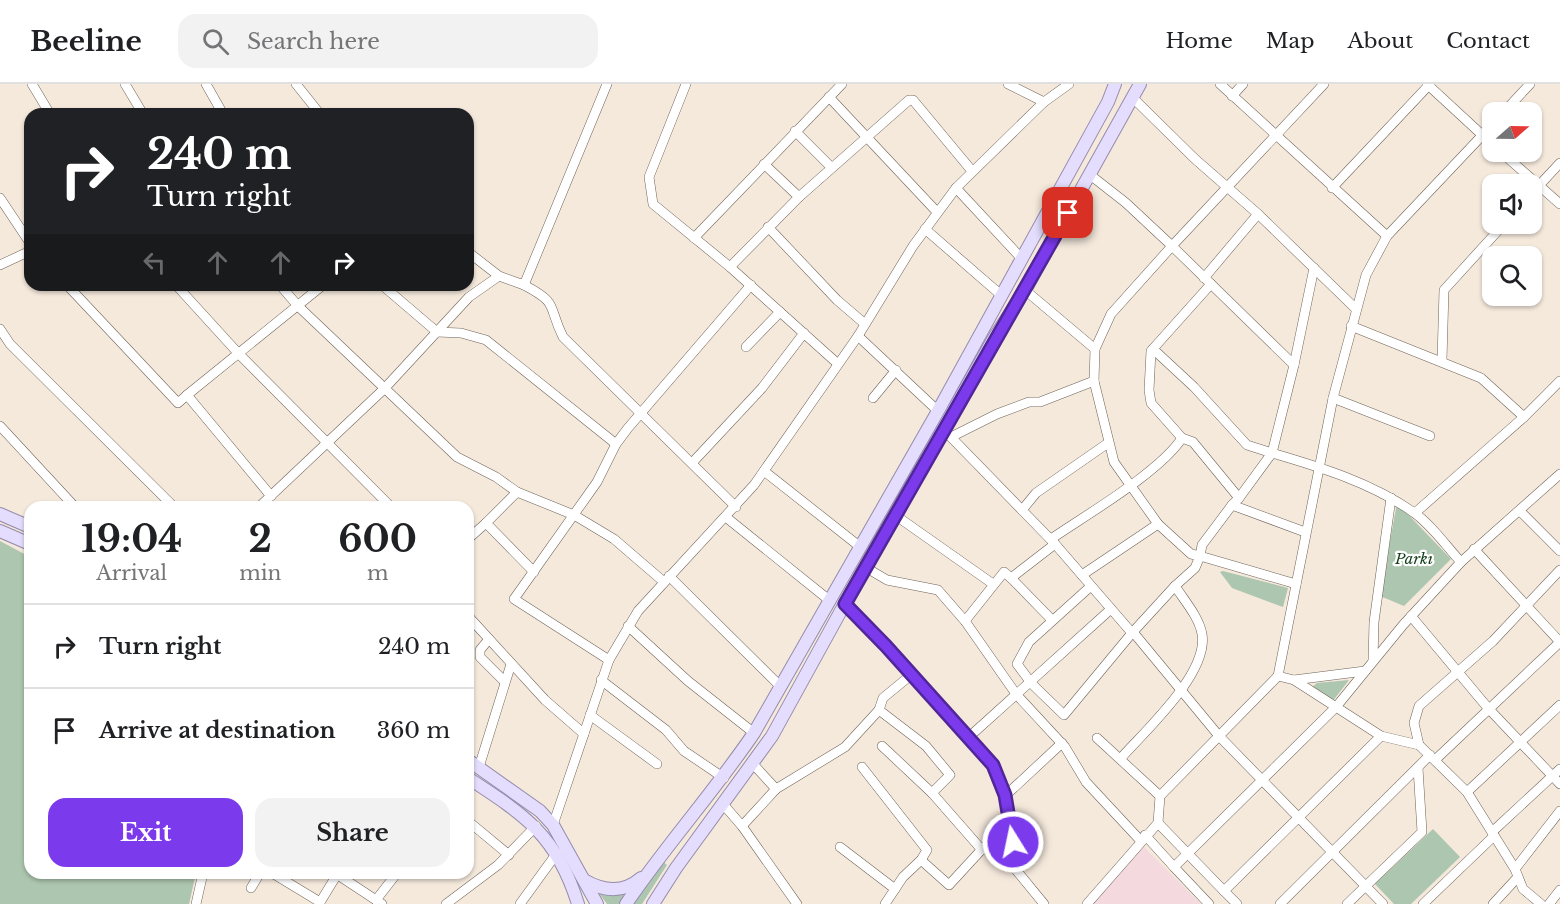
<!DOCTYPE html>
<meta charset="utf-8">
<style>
:root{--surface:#fff;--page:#f2f2f2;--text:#202124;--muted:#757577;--line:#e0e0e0;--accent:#7c3aed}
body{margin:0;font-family:"Libre Baskerville",serif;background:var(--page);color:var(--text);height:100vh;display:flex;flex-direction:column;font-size:22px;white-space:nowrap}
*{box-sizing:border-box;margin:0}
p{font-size:20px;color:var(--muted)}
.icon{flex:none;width:33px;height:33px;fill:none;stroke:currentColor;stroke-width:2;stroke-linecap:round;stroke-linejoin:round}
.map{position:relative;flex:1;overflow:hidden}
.details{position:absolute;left:24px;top:417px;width:450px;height:378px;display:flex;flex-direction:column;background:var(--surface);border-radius:18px;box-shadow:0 2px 4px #0004}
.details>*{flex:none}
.hud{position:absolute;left:24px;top:24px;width:450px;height:183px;border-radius:18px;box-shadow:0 2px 4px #0004;background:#202124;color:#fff;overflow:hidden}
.needle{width:39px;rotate:70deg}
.buttons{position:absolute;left:1482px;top:18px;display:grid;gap:12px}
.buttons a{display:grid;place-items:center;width:60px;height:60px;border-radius:12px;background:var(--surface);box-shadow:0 2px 4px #0004;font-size:30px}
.pin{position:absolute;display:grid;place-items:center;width:51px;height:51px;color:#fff;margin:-26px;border-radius:12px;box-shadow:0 3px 9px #0006}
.me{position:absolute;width:66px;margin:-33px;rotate:350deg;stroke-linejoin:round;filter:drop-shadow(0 0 4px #0008)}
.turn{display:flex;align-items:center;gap:21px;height:126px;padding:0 24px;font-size:27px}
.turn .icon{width:78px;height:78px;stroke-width:2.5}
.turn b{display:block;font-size:42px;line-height:51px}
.lanes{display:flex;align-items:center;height:57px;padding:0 24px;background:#0003;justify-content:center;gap:30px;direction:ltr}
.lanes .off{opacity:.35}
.eta{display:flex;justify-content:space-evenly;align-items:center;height:102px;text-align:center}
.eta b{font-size:36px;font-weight:700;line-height:42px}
.action{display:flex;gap:12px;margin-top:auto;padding:12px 24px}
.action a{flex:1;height:69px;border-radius:18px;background:var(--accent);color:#fff;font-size:24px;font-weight:700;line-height:69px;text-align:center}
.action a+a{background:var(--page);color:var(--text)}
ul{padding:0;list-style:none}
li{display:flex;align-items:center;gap:18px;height:84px;padding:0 24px;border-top:2px solid var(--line)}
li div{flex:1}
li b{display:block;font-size:22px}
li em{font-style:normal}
header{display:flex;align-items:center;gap:36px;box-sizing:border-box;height:84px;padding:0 30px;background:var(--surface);border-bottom:2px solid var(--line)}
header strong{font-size:28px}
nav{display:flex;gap:33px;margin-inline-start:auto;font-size:21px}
.search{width:420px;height:54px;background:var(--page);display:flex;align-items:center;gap:15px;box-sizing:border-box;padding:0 21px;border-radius:18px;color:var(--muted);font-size:22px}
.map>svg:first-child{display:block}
.education{fill:#f4d9df}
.green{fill:#adc6af}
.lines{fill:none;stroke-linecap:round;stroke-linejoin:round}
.minor-casing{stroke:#6e6358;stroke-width:10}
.major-casing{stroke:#948bab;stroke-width:14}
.minor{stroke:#fff;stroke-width:9}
.major{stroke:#e4ddfd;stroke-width:12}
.route-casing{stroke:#51269a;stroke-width:15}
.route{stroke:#7c3aed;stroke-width:10}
.labels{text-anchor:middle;stroke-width:4.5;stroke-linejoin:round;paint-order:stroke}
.park-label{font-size:15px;font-style:italic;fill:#133f1c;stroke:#fff}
</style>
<header>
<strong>Beeline</strong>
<div class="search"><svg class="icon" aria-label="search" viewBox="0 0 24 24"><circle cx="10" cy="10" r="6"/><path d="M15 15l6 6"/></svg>Search here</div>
<nav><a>Home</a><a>Map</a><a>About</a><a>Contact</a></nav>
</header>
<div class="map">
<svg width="1560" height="820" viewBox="0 0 1560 820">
<rect width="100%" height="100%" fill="#f5e9dc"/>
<path class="education" d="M 1144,763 L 1201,820 L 1093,820 Z"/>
<g class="green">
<path d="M 1397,419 L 1451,475 L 1404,522 L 1380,512 Z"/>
<path d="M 0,457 L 30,473 L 30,789 L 196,789 L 189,820 L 0,820 Z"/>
<path d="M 1223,487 L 1288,504 L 1283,523 L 1232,504 L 1220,488 Z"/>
<path d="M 1349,596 L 1332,618 L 1311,604 L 1317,599 Z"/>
<path d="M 1433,745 L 1460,773 L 1411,820 L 1394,820 L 1375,800 Z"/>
<path d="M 661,776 L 667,781 L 642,820 L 633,820 Z"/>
<path d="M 598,808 L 625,809 L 619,820 L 607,820 Z"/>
</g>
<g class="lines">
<g class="minor-casing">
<g id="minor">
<path d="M 32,0 L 50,30"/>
<path d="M 125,0 L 143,30"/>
<path d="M 206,0 L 223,30"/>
<path d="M 296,0 L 320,30"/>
<path d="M 686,0 L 649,93 L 653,120 L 730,183 L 838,280"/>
<path d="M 1008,0 L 1044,18"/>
<path d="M 1220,0 L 1387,152"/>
<path d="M 1324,0 L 1172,162 L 1294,281 L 1272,369 C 1320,383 1372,399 1413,428 C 1431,440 1446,462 1461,478"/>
<path d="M 1427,0 L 1492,60"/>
<path d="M 1232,12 L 1243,0"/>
<path d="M 829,13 L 937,128"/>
<path d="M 1133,14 L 1195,75 L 1258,130 L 1355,224"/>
<path d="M 1504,28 L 1530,0"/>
<path d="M 795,47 L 831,83"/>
<path d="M 1501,68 L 1560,120"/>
<path d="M 764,80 L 799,113"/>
<path d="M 1089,90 L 1126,119 L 1172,162 L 1111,230 L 1095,265 L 1094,297 L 1114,378 L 1158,440"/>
<path d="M 956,104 L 1022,175"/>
<path d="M 1332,104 L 1430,0"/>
<path d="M 1532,109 L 1560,79"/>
<path d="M 0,114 L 30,159"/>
<path d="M 768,143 L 837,216 L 865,240"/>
<path d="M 925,145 L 1001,211"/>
<path d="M 694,154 L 842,0"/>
<path d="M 468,168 L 499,192 L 524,201 L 607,0"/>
<path d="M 0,181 L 30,167"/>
<path d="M 730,183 L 799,113 L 909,16 L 913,16 L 972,87"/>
<path d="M 1204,194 L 1258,130"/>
<path d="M 1211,200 L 1151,267 L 1149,306 L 1151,319 L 1182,354 L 1193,358 L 1239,414 L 1232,421 L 1305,448"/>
<path d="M 67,201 L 178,319 L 187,311 L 271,412"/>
<path d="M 176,201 L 238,269 L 391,423"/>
<path d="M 280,201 L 298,222 L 457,373 L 496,393 L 517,408 L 574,431 L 614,455 L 664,498"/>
<path d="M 382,201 L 437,248 L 461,249 L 486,256 L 616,360"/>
<path d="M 524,201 C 560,220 547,221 563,253 L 736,423"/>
<path d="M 1025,206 L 1095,265"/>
<path d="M 1351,242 L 1481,294 L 1524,333"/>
<path d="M 0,245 L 10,260 L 174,423"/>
<path d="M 858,252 L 938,327"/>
<path d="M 746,263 L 780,228"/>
<path d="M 1153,265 L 1194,303 L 1247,361 L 1272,369 L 1239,414"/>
<path d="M 1442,276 L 1444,206 L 1504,140"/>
<path d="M 1294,281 L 1314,184"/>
<path d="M 187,311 L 323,201"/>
<path d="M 873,314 L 896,286"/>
<path d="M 1333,314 L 1430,352"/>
<path d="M 0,342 L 75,423"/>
<path d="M 943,345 L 1055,460 L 1132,549 L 1064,631 L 1032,600 L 1017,580 L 1029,558 L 1091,502"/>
<path d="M 951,353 L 997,330 L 1029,318 L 1040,318 L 1094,297"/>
<path d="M 692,379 L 762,304 L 804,249"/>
<path d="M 764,387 L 859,462"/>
<path d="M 517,408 L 486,439 L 534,488"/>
<path d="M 1232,421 L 1202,461 L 1200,472 L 1296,500"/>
<path d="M 259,423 L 384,305 L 469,213 L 499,192"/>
<path d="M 1022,426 L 1036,409 L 1108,359"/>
<path d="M 1520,427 L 1560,467"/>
<path d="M 1415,429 L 1524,333 L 1560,297"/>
<path d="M 895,431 L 993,500"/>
<path d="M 727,434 L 829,516"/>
<path d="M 468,455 L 486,439"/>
<path d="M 1051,455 C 1086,431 1160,388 1182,354"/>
<path d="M 1474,465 L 1560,558"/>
<path d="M 865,483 L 887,496 L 938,506 L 965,537 L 1016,610 L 1065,663 L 1086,698 L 1140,756"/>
<path d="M 1082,491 L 1158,440 L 1191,470 L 1200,472 L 1195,484 L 1175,502 L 1132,549"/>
<path d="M 669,492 L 780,602"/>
<path d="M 1011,494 L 1052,536"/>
<path d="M 845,520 L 887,562 L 969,653"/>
<path d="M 468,532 L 545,616 L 584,650"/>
<path d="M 1411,532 L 1488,624 L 1560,700"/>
<path d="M 965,537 L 1004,488 L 1011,494 L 1055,460"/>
<path d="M 628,542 L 688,597 L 754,649"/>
<path d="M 1133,548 L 1219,652 L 1383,820"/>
<path d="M 489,555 L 480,566 L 480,573 L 505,598"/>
<path d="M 609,576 L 514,515 L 597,398 L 616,360 L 628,344 L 751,201"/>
<path d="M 1373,576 L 1374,538 L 1391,414"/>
<path d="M 601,596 L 666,646 L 684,667 L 724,694"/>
<path d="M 1294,596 L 1365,587"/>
<path d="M 879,626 L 883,614 L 911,591"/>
<path d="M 590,631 L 657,680"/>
<path d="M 1381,652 L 1419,661 L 1467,708 L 1515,785 L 1523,805 L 1541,820"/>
<path d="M 1097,654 L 1160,712"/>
<path d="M 1419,661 L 1414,639 L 1419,622 L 1493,557 L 1560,486"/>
<path d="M 882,662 L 932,709"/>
<path d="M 1121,674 C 1145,647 1209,589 1202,550 C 1199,533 1184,516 1175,502"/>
<path d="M 1435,676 L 1560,558"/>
<path d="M 753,680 L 776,705 L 845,663 L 879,626 L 926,662 L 950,691 L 932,709 L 982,766"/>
<path d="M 479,683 L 511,580"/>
<path d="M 862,683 L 927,766 L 921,776"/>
<path d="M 468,705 L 474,698"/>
<path d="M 1467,708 L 1560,621"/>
<path d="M 1005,712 L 1062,659"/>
<path d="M 723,720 L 742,742 L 797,820"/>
<path d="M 468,737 L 509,771"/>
<path d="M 1158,739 L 1224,807 L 1381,652 L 1336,623 L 1403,541 L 1461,478 L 1560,390"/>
<path d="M 553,741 L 609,576 L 638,527 L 754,401 L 858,252 L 913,162 L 956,104 L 1044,18 L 1069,0"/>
<path d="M 742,742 L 776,705"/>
<path d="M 1492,748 L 1560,685"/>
<path d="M 1145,751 L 1174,783 L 1336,623 L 1294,596 L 1278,592"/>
<path d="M 840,763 L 895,805"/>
<path d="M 1174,783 L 1209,820"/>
<path d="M 1515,785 L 1560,727"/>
<path d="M 272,789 L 320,818"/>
<path d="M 338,791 L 382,820"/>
<path d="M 251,804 L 260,789"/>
<path d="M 1224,807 L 1237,820"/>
<path d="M 376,816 L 397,789"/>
<path d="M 196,820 L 203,789"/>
<path d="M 319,820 L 338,789"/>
<path d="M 446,820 L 498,781 L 536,742"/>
<path d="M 520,820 L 557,769"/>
<path d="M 885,820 L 903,793 L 921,776 L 949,801 L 984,763 L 1012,781"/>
<path d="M 1044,820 L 1012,781 C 1014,749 1009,712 994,683 C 988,672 977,663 969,653 L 1111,525"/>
<path d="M 1087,820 L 1158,739 L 1160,712 L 1278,592 L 1333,314 L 1366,191 L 1387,152 L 1492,41"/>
<path d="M 1280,820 L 1430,671"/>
<path d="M 1347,820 L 1422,748 L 1418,684"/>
<path d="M 1423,820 L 1494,752"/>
<path d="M 1493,820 L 1517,794"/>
<path d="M 1549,820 L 1560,806"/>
</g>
</g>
<g class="major-casing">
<g id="major">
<path d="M 0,430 L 30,443"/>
<path d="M 0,447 L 30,460"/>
<path d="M 468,676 L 540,727 L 553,741 L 597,820"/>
<path d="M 468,694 C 525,731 557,752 578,820"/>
<path d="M 584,796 C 603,807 623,810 641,794"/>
<path d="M 626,820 C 666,761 714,708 754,649 L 938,327 L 1108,18 L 1115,0"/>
<path d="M 653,820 L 676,784 L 772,652 L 865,483 L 994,254 L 1025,206 L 1140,0"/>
</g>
</g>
<use href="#minor" class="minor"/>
<use href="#major" class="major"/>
</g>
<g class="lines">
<g class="route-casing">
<path id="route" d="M 1013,758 L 1005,711 L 993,681 L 886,562 L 845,520 L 1068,129"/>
</g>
<use href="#route" class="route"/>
</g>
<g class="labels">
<g class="park-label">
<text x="1414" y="480">Parkı</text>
</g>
</g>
</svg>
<div class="buttons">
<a><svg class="needle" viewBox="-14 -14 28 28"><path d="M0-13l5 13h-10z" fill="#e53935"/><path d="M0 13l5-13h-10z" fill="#757577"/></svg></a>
<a><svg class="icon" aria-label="sound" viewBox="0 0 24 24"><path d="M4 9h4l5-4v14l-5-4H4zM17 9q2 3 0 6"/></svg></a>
<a><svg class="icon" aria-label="search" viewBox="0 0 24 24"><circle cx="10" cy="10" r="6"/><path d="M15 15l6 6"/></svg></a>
</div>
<div class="pin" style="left:1068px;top:129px;background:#d93025"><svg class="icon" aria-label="arrive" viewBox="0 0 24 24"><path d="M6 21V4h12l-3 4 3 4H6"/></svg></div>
<svg class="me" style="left:1013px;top:758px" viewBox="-20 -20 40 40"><circle r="17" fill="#7c3aed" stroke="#fff" stroke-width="3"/><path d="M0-11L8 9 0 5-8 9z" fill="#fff"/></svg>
<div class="hud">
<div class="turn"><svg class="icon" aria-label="right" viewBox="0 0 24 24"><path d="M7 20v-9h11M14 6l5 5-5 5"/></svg><div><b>240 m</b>Turn right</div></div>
<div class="lanes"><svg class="icon off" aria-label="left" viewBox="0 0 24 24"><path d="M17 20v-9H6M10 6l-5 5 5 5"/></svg><svg class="icon off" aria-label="ahead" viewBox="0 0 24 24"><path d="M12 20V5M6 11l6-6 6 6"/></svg><svg class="icon off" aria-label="ahead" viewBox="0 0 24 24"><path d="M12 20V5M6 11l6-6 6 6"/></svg><svg class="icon" aria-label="right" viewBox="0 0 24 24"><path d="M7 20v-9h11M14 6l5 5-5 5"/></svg></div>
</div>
<section class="details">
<div class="eta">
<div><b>19:04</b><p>Arrival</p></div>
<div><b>2</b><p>min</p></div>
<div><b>600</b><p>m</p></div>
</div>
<ul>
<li><svg class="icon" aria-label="right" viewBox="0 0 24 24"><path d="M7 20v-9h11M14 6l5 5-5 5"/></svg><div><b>Turn right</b></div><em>240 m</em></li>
<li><svg class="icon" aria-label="arrive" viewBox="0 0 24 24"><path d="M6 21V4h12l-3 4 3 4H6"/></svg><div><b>Arrive at destination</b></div><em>360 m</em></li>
</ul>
<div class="action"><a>Exit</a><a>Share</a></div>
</section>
</div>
